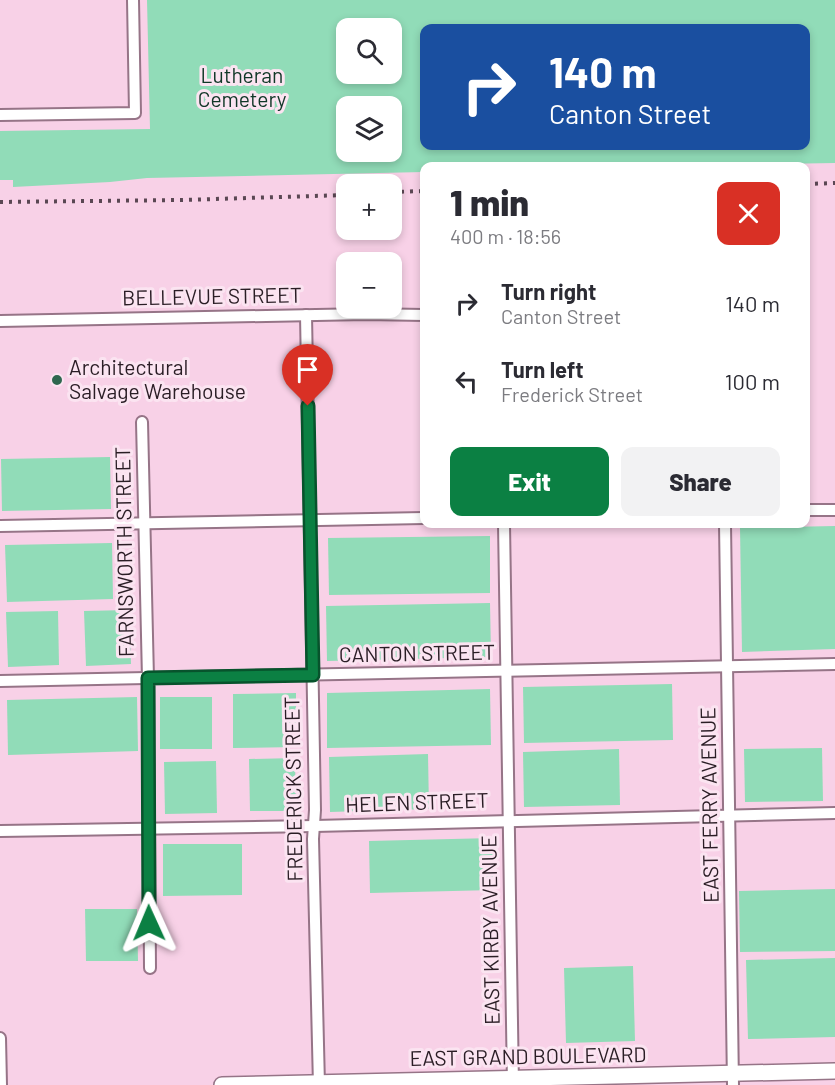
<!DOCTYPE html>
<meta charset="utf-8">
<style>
:root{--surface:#fff;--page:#f2f2f3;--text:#2b2b33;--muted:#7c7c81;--accent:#0b8043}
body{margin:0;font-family:Barlow,sans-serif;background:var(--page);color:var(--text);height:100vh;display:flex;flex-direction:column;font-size:22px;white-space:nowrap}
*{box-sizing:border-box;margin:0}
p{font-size:20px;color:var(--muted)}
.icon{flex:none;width:33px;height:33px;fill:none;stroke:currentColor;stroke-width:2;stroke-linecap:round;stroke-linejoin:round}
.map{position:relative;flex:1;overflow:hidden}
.drawer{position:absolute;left:420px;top:162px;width:390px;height:366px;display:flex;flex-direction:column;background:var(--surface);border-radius:12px;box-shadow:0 3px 9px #0003}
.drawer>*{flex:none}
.guide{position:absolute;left:420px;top:24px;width:390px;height:126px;border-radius:12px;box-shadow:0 3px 9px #0003;background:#1a4fa0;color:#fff;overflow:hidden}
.controls{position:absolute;left:336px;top:18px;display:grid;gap:12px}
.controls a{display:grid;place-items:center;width:66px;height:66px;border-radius:12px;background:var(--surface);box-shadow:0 3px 9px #0003;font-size:30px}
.pin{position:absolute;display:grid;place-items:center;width:51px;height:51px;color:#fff;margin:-62px -26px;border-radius:50% 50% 50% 0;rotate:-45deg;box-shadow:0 0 6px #0007}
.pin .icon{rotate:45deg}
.me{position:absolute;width:66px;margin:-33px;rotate:359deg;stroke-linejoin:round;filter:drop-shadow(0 0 4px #0008)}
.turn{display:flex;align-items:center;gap:21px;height:126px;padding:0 30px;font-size:27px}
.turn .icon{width:78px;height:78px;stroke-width:2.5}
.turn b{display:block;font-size:42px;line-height:51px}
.round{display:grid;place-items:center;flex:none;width:63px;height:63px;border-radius:12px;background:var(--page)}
.head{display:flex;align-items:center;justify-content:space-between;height:102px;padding:0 30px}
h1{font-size:36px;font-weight:800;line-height:45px}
.cta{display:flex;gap:12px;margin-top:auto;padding:12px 30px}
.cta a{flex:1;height:69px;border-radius:12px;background:var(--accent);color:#fff;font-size:24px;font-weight:800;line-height:69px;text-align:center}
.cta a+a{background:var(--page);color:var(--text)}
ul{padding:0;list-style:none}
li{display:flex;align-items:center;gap:18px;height:78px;padding:0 30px}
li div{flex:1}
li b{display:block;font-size:22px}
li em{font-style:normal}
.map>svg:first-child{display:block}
.green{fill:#91dcb8;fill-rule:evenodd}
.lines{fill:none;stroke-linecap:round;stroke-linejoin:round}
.street-casing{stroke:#967487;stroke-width:14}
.secondary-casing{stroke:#967487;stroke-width:18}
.street{stroke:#fff;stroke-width:10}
.secondary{stroke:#fff;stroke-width:15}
.rail{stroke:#5a4753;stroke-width:4;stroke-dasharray:3 6;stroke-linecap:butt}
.route-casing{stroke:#07532c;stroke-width:15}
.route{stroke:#0b8043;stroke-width:10}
.poi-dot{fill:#2f674f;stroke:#fbe4f1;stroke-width:2}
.labels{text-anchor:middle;stroke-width:6;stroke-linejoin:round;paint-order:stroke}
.park-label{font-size:21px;fill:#103727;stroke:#fbe4f1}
.street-label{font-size:21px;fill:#2a1d25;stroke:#fbe4f1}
.poi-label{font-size:21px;fill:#2a1d25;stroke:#fbe4f1;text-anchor:start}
</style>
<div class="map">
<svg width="835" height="1085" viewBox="0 0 835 1085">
<rect width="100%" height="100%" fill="#f8d1e7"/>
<g class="green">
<path d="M 147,0 L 835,0 L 835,163 L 671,166 L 424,166 L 424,172 L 147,178 L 110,182 L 13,187 L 13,180 L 0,180 L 0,131 L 150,129 ZM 346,28 L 392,28 L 392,74 L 346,74 ZM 424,28 L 806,28 L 806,146 L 424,146 ZM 346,106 L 392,106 L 392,152 L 346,152 Z"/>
<path d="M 110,457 L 111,509 L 2,511 L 1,459 Z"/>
<path d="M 835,526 L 835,649 L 742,652 L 740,528 Z"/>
<path d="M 490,536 L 490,593 L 329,595 L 328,538 Z"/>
<path d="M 112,543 L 113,599 L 7,602 L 5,545 Z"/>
<path d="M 490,603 L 491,657 L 327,661 L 326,606 Z"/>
<path d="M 129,610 L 131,664 L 86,666 L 84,611 Z"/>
<path d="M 58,611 L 59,665 L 8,667 L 6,612 Z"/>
<path d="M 672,684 L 673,740 L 524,743 L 523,687 Z"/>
<path d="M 490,689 L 491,745 L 327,748 L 327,693 Z"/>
<path d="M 296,693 L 296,747 L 233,748 L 233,694 Z"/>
<path d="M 137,697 L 138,751 L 8,755 L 7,700 Z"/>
<rect x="160" y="697" width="52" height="52"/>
<path d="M 822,748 L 823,801 L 745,802 L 744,749 Z"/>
<path d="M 619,749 L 620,805 L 524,807 L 523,752 Z"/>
<path d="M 428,754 L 429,809 L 330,812 L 329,757 Z"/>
<path d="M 295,758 L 296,811 L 250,811 L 249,759 Z"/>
<path d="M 216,761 L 217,813 L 165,814 L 164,762 Z"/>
<path d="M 493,838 L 494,890 L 370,893 L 369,841 Z"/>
<path d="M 163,844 L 242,844 L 242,895 L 163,896 Z"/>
<path d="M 835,889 L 835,951 L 740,952 L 739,891 Z"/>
<path d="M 85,909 L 137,909 L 138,961 L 86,961 Z"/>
<path d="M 835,958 L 835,1037 L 748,1039 L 746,960 Z"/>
<path d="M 633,966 L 635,1041 L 566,1043 L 564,968 Z"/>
</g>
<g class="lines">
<g class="street-casing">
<g id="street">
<path d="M 0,115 L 135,113 L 133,0"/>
<path d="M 306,315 L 315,810 L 313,839 L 319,1085"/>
<path d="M 0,321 L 366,314 L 424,315"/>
<path d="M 142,422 L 148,678 L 150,968"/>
<path d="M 806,510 L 835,510"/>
<path d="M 504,524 L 513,1085"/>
<path d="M 725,524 L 733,1085"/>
<path d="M 0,526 L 424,518"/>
<path d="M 0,681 L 835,664"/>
<path d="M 0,831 L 315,826 L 835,813"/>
<path d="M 0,1038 L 1,1085"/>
</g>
</g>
<g class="secondary-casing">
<path id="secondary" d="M 222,1085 L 835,1071"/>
</g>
<use href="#street" class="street"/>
<use href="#secondary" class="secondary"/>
<g class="rail">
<path d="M 806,184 L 835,183"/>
<path d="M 392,192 L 424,191"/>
<path d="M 0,202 L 182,200 L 346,195"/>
</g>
</g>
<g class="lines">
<g class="route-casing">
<path id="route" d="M 149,923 L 148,678 L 313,675 L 308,406"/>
</g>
<use href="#route" class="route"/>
</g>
<circle class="poi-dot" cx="57" cy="380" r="6"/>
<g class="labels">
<g class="park-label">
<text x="242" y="83">Lutheran<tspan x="242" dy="24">Cemetery</tspan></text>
</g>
<g class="street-label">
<text transform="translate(212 297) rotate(-1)" y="7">BELLEVUE STREET</text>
<text transform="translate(125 552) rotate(-91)" y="7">FARNSWORTH STREET</text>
<text transform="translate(417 654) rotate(-1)" y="7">CANTON STREET</text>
<text transform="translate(294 789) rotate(-91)" y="7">FREDERICK STREET</text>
<text transform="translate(417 803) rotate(-2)" y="7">HELEN STREET</text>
<text transform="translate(710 805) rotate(-91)" y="7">EAST FERRY AVENUE</text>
<text transform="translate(491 930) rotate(-91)" y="7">EAST KIRBY AVENUE</text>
<text transform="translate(528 1057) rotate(-1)" y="7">EAST GRAND BOULEVARD</text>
</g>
<g class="poi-label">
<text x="69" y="375">Architectural<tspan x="69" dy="24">Salvage Warehouse</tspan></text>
</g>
</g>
</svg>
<div class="controls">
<a><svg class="icon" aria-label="search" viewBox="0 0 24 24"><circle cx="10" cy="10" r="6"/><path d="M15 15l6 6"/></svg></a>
<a><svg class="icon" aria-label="layers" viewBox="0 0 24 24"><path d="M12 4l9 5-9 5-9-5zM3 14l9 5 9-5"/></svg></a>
<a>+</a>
<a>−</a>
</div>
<div class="pin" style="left:308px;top:406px;background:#d93025"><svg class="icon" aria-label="arrive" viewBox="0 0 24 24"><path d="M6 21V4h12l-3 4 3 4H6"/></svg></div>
<svg class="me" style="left:149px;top:923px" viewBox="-20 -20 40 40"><path d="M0-17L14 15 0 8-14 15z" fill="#0b8043" stroke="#fff" stroke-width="4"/></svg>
<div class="guide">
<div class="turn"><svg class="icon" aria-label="right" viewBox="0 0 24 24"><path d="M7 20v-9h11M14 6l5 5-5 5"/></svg><div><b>140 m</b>Canton Street</div></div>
</div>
<section class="drawer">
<div class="head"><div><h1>1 min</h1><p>400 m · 18:56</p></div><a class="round" style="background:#d93025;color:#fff"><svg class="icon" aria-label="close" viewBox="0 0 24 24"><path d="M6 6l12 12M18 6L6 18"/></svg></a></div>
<ul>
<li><svg class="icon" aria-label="right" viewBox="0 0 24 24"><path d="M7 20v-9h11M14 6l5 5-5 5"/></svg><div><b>Turn right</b><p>Canton Street</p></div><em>140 m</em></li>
<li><svg class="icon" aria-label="left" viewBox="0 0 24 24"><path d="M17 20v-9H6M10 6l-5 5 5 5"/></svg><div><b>Turn left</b><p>Frederick Street</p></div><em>100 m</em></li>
</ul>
<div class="cta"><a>Exit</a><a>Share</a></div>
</section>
</div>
